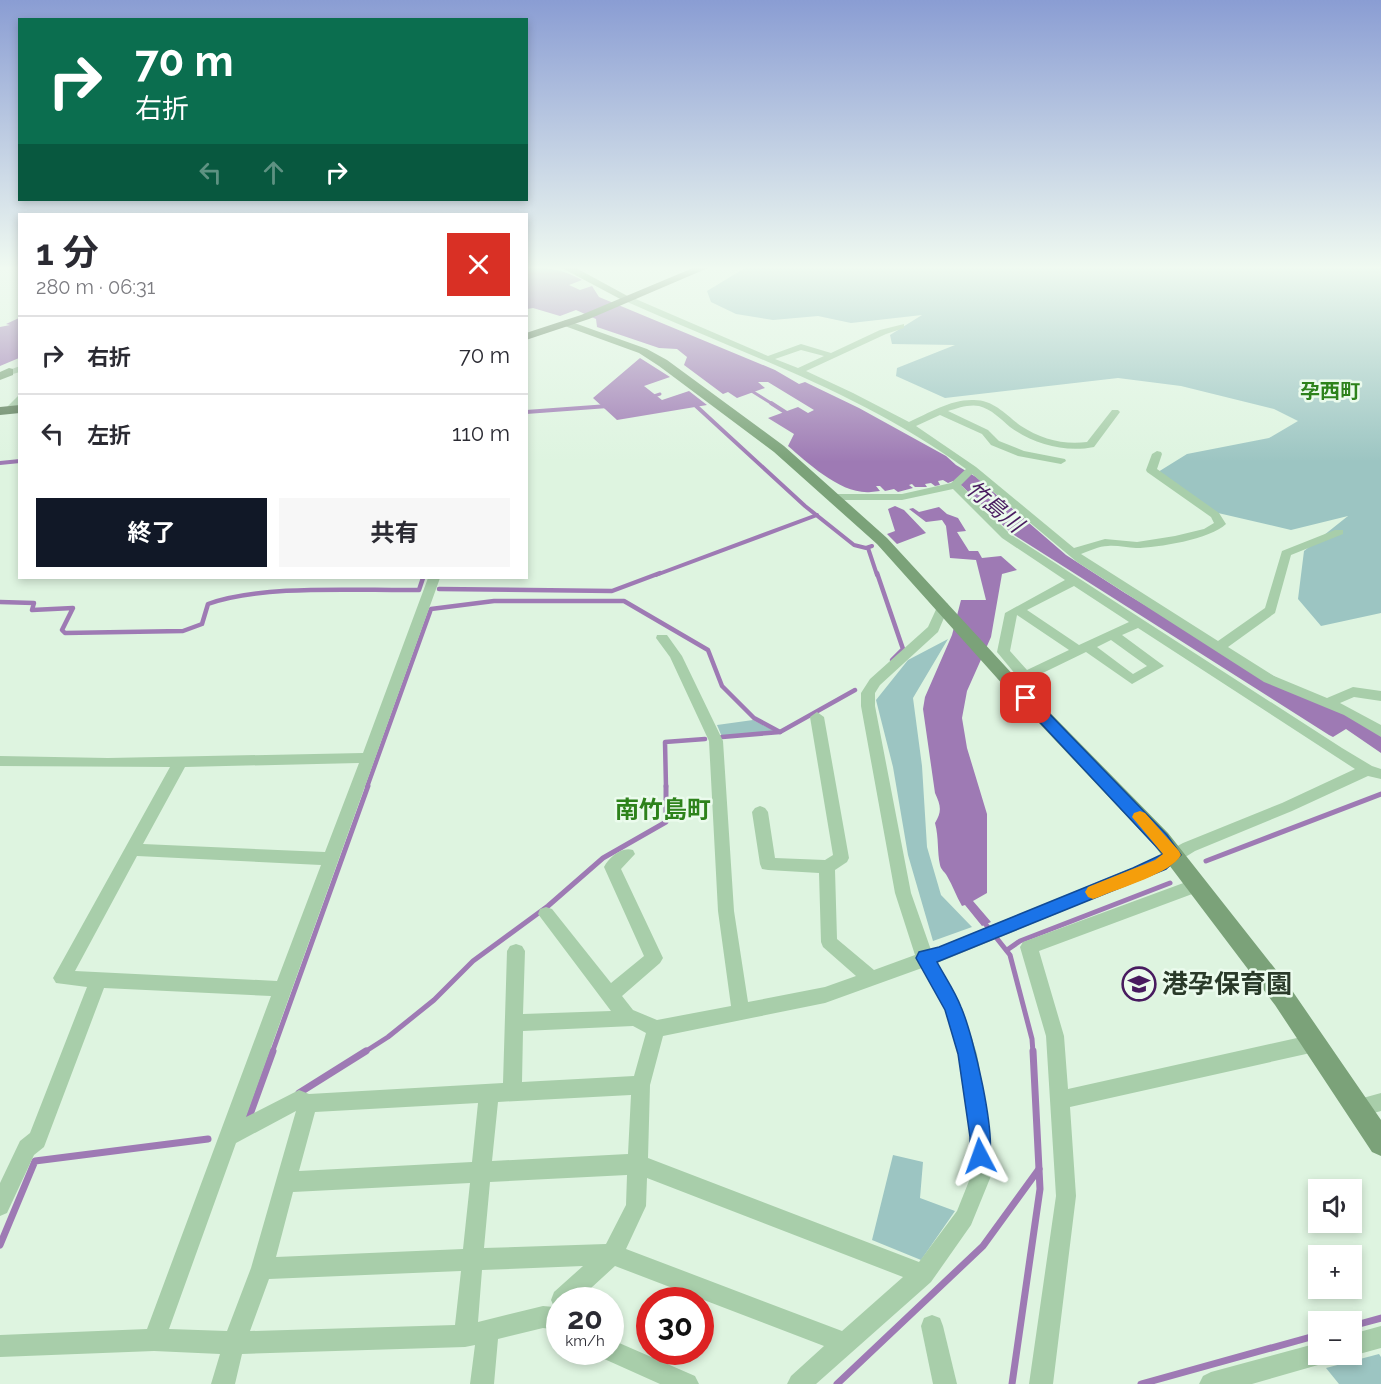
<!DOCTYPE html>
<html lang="ja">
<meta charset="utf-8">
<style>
:root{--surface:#fff;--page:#f7f7f7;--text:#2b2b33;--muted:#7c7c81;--line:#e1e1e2;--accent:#111827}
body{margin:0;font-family:Raleway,"Noto Sans JP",sans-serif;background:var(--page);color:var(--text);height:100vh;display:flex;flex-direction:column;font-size:22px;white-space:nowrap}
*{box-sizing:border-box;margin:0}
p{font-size:20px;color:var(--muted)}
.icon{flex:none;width:33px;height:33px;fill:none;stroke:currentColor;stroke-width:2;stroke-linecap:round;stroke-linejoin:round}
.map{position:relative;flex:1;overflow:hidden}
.details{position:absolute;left:18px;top:213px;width:510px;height:366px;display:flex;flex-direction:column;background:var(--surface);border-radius:0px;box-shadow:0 3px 9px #0003}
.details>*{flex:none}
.guide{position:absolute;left:18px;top:18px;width:510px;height:183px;border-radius:0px;box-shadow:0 3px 9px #0003;background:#0b6e4f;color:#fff;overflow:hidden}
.fabs{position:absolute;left:1308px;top:1179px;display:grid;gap:12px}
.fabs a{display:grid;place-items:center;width:54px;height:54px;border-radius:0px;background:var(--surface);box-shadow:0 3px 9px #0003;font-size:30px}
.speed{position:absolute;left:546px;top:1287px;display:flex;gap:12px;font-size:30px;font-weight:700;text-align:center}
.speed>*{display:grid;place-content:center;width:78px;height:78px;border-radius:50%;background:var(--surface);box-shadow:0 3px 9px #0003;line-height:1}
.speed small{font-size:15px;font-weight:400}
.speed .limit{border:9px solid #d22;background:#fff;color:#111}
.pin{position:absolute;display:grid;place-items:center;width:51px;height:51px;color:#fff;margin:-26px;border-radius:12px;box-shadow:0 3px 9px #0006}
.me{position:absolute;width:66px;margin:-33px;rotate:356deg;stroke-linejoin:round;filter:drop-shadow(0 0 4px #0008)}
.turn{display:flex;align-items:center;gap:21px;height:126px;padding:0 18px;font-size:27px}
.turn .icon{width:78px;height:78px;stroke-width:2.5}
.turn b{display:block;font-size:42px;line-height:51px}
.lanes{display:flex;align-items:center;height:57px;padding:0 18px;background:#0003;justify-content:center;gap:30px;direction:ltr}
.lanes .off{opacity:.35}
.round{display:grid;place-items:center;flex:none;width:63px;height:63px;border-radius:0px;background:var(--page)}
.headline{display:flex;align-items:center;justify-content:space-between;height:102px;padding:0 18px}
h1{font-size:36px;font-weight:700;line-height:45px}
.action{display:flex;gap:12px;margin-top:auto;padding:12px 18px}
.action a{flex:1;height:69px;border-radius:0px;background:var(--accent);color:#fff;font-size:24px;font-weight:700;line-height:69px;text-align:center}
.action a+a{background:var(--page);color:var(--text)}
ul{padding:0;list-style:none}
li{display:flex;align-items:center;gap:18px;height:78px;padding:0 18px;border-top:2px solid var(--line)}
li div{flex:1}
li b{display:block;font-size:22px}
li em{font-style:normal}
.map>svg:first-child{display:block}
.green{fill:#9cc5c2}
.water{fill:#9e7ab4}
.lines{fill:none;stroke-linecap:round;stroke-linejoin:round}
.stream-far4{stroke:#9e7ab4;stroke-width:3}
.stream-far3{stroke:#9e7ab4;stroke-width:4}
.stream-far2{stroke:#9e7ab4;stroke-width:4.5}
.stream-far1{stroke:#9e7ab4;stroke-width:5}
.stream{stroke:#9e7ab4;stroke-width:7}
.street{fill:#a8ceaa;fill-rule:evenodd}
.secondary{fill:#7ba279;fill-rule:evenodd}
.primary{fill:#5c7d59;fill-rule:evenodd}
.route{fill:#1a73e8;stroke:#114b97;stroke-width:1.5}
.slow{fill:#f59e0b}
.labels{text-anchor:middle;stroke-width:5;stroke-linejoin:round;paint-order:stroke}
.far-quarter-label{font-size:20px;font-weight:bold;fill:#2d821b;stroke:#ebfbed}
.water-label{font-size:22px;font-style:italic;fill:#481b5f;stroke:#ebfbed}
.quarter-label{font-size:24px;font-weight:bold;fill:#2d821b;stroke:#ebfbed}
.near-poi-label{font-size:26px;font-weight:bold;fill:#2a3a29;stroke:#ebfbed;text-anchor:start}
</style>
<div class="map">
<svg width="1381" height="1384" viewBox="0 0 1381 1384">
<rect width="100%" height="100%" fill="#def4e0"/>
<g class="green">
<path d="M 745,268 L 1381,268 L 1381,613 L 1321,626 L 1298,599 L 1304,551 L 1348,516 L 1291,530 L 1218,513 L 1158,472 L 1187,454 L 1269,438 L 1298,421 L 1274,409 L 1181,386 L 1118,378 L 945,398 L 896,376 L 897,368 L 955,345 L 892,344 L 890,335 L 922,315 L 851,323 L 818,316 L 773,320 L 736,314 L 711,302 L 707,291 Z"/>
<path d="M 948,639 L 913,698 L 922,766 L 927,847 L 941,895 L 972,927 L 933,941 L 908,855 L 893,767 L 876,700 L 908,660 Z"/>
<path d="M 753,720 L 775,731 L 722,737 L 717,725 Z"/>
<path d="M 893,1155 L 923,1162 L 920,1198 L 955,1211 L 921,1260 L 872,1240 Z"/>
<path d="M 1379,1354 L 1381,1357 L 1381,1384 L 1339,1384 L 1326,1368 Z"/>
</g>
<g class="water">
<path d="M 527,268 C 551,268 561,269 582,280 L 569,285 L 580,290 L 592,286 L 599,297 L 775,370 L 799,384 L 805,382 L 859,408 L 946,456 L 956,465 L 976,477 L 1066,555 L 1125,593 L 1193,634 L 1346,714 L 1381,736 L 1381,753 L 1346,729 L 1333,737 L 1329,735 L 1011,533 L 962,486 L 953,481 L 948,483 L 943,480 L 938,481 L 940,485 L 935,486 L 931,483 L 925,484 L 927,487 L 915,487 L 912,484 L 909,485 L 913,488 L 898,492 L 894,489 L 885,491 L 880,486 L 876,486 L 880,491 C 877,491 874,492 871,492 C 841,495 807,462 788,446 L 794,434 L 768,418 L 798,407 L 808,413 L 814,410 L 768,382 L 758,382 L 765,388 L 737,398 L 728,392 L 723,394 L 684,365 L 687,357 L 677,349 L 659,348 L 597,327 L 596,319 L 576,310 L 560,316 L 533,308 L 527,309 Z"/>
<path d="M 19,318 L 19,358 L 0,366 L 0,327 L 10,325 L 6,324 Z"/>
<path d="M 640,358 L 670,377 L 644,386 L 662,400 L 689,391 L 707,405 L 617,420 L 593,398 Z"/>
<path d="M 895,506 L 904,510 L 926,533 L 897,544 L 887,534 L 895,531 L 888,509 Z"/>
<path d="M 939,507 L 947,514 L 958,518 L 966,531 L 957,532 L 969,551 L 978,551 L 982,558 L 1001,556 L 1017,570 L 1002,574 L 991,637 L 967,691 L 962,718 L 967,748 L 987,814 L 987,893 L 973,901 L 991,922 L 982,926 L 965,905 L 962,906 C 956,896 953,886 947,876 C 945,872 941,870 940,865 C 937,851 939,838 935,823 C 942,811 941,806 935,793 L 923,709 L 925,697 L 952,635 L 961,600 L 986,600 L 976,560 L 950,558 L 946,526 L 942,520 L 926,522 L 909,509 L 913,508 L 919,512 Z"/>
</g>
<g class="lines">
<g class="stream-far4">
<path d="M 750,390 L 774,405"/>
<path d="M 651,397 L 660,394"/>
</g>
<g class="stream-far3">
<path d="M 771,403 L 788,414"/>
<path d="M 695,405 L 805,506 L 854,545 L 866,548 L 872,546"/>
<path d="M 526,412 L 608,406"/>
<path d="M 0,463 L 20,461"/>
<path d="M 868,548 L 877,575"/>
<path d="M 656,575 L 817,515"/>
</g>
<g class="stream-far2">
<path d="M 877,573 L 903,649 L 892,660"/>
<path d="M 439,589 L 612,591 L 660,573"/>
<path d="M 0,602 L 34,603 L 32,610 L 73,608 L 62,630 L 65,633 L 183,631 L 202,624 L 208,604 C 263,584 359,591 419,590 L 423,578"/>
<path d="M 722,737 L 780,732 L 855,690"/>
<path d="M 367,787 L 431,609 L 494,601 L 624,601 L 708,650 L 722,686 L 754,718 L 780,732"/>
<path d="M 666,787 L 665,742 L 705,739"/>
</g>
<g class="stream-far1">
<path d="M 1206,861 L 1381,794"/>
<path d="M 983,921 L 1010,955 L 1032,1039 L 1033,1053"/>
<path d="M 1007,950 L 1020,941 L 1170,883"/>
<path d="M 272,1053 L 368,786"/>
<path d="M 363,1053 L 388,1037 L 434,1000 L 473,961 L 548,906 L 603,858 L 666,822 L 666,786"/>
</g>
<g class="stream">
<path d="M 299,1093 L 366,1051"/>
<path d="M 248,1120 L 273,1051"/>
<path d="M 0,1245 L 35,1161 L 208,1139"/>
<path d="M 1352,1326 L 1381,1318"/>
<path d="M 837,1384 L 983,1246 L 1039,1169"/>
<path d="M 1012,1384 L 1040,1189 L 1033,1051"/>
<path d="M 1141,1384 L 1318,1335"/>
</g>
<g class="street">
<path d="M 625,297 L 631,297 L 768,356 L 801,344 L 831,353 L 880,330 L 904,324 L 904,328 L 886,334 L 806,371 L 853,393 L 909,422 C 929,413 951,399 974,400 C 994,400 1006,415 1021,426 C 1041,439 1063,445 1087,442 L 1112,410 L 1118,410 L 1120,412 L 1094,447 C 1065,453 1033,444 1010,427 C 1001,419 991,409 979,406 C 969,404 958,408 948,411 L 988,430 L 999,441 L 1024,451 L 1065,459 L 1066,461 L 1061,464 L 1018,456 L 991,445 L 982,434 L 940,415 L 916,426 L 976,467 L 1074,548 L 1105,539 L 1137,542 L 1175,536 L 1204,529 L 1214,523 L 1211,517 L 1147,472 L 1146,470 L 1152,454 L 1157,451 L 1161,452 L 1162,454 L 1157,469 L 1219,513 L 1226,524 C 1211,539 1157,548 1136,548 C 1127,548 1117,545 1108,546 C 1099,546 1089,551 1081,554 L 1218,641 L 1265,608 L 1282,551 L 1335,530 L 1343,530 L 1343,534 L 1291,555 L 1275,613 L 1228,647 L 1274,676 L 1327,698 L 1353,687 L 1381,691 L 1381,701 L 1354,697 L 1340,703 L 1381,725 L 1381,737 L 1344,715 L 1264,682 L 1077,562 L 972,474 L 961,485 L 1010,534 L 1342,748 L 1372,766 L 1381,769 L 1381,779 L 1368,776 L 1292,811 L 1195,851 L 1166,869 L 937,963 L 962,1008 L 977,1054 L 990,1137 L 991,1176 L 971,1225 L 931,1282 L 816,1384 L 787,1384 L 791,1376 L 824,1346 L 615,1266 L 578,1300 L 560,1300 L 560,1330 L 543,1328 L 498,1339 L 494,1384 L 470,1384 L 475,1345 L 465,1347 L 242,1354 L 235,1384 L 211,1384 L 220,1354 L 154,1351 L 0,1357 L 0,1335 L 147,1329 L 271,996 L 104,988 L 44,1147 L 34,1155 L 7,1213 L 0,1216 L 0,1183 L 20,1141 L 30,1133 L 87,987 L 56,983 L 53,978 L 170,767 L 0,766 L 0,756 L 108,758 L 363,753 L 428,578 L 440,578 L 246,1117 L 299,1090 L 309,1094 L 503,1083 L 507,951 L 510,946 L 516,944 L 522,946 L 525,951 L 523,1014 L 611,1011 L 538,914 L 540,909 L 546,907 L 552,909 L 611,983 L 644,956 L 604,867 C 609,857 622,846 633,850 L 635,854 L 621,869 L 663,958 L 660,963 L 622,996 L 633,1010 L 657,1020 L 731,1006 L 718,911 L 709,741 L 670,657 L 656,638 L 657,635 L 667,635 L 682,656 L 723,741 L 734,911 L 748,1002 L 825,987 L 856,976 L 823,947 L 821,942 L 819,873 L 768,870 L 762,869 L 760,864 L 752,812 L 755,808 L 760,806 L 765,808 L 768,812 L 775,858 L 825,860 L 833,855 L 810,717 L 817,712 L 824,717 L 849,858 L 847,862 L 835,870 L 837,939 L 874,970 L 915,955 L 895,893 L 861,706 L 861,693 L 870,679 L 928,627 L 939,603 L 947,603 L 949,606 L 938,632 L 880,685 L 875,693 L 875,706 L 911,893 L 931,950 L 1154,859 L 1183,843 L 1282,803 L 1355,769 L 1138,628 L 1122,635 L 1164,666 L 1132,684 L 1086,652 L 1016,686 L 1006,686 L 1004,683 L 1016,675 L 997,652 L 1005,613 L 1065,580 L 1002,538 L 953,489 L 902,500 L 834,500 L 829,497 L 834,494 L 902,494 L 951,483 L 966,469 C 860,392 743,354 625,301 ZM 801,350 L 824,356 L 798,368 L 775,359 ZM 1074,586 L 1129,622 L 1079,645 L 1027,610 ZM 1017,615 L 1069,650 L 1027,670 L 1010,651 ZM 1111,640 L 1147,666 L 1133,674 L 1097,647 ZM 359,763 L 325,852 L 143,844 L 185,767 ZM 137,856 L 321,865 L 277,981 L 75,971 ZM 922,968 L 945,1010 L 959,1054 L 970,1137 L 971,1176 L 957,1211 L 919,1262 L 648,1158 L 650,1085 L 663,1036 L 825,1003 ZM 633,1026 L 646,1033 L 634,1076 L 522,1082 L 523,1031 ZM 631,1095 L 628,1154 L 492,1161 L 498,1102 ZM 478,1103 L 472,1162 L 299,1171 L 315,1112 ZM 296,1111 L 251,1268 L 227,1331 L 169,1329 L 236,1143 ZM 627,1175 L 626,1205 L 606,1244 L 484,1248 L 490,1182 ZM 647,1178 L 903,1277 L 842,1331 L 626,1249 L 646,1206 ZM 470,1183 L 463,1249 L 276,1257 L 293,1192 ZM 583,1266 L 554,1292 L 551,1300 L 554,1307 L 543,1306 L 478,1322 L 482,1270 ZM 461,1271 L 455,1325 L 250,1331 L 269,1279 Z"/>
<path d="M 20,366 L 20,372 L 9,375 L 4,372 Z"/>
<path d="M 20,394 L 20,404 L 12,412 L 6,412 L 6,408 Z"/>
<path d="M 1197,878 L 1203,880 L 1205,885 L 1203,890 L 1039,951 L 1064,1036 L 1068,1089 L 1315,1034 L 1322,1037 L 1324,1043 L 1322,1049 L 1315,1052 L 1070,1107 L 1076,1196 L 1053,1384 L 1029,1384 L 1056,1196 L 1046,1036 L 1020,947 L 1023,942 Z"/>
<path d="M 1381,1093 L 1381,1111 L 1359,1117 L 1352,1115 L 1349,1108 L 1352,1101 Z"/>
<path d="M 932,1315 L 940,1318 L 943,1326 L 957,1384 L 933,1384 L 921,1326 L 924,1318 Z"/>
<path d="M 1381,1326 L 1381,1348 L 1352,1356 L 1348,1354 L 1352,1354 L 1352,1334 Z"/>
<path d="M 610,1339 L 695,1376 L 699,1384 L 660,1384 L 602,1358 L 599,1352 L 610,1352 Z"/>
<path d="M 1318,1343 L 1318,1354 L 1329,1354 L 1326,1362 L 1318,1365 L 1252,1384 L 1199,1384 L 1203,1376 L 1211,1372 Z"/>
</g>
<g class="secondary">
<path d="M 562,268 L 576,268 L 633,299 L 628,302 L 624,301 Z"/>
<path d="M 566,320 L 647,349 L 667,360 L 784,446 L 887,538 L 1017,679 L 1168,833 L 1291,989 L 1381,1120 L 1381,1156 L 1372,1152 L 1275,1005 L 1154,845 L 1005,687 L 877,544 L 774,452 L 659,366 L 639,353 L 562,325 L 560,323 Z"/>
<path d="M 9,368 L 13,369 L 13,375 L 0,380 L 0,372 Z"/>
</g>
<g class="primary">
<path d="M 693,268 L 708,268 L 589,319 L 526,340 L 526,333 L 581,315 Z"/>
<path d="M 20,405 L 20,413 L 0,415 L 0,407 Z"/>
</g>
</g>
<linearGradient id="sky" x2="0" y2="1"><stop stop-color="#8a9dd3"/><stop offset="0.58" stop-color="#f0faf1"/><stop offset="1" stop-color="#f0faf1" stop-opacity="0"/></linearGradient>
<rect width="1381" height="462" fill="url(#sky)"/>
<path class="route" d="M 1026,694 L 1031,695 L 1167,835 L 1181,855 L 1166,869 L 937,962 C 945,977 955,991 961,1007 C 973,1034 998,1138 988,1164 L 980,1167 L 973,1164 L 970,1156 L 970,1137 L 958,1054 L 945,1010 L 916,958 L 919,952 L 939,947 L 1133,868 L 1163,854 L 1021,702 L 1019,698 L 1021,695 Z"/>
<path class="slow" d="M 1140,811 L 1145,813 L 1179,851 L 1181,855 C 1172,873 1119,888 1099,897 L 1093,899 L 1088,897 L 1085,892 L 1088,887 L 1155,860 L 1163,854 L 1132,817 L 1134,813 Z"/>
<defs>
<g id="school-ring" transform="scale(1.725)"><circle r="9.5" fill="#ebfbed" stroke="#481b5f" stroke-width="1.5"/><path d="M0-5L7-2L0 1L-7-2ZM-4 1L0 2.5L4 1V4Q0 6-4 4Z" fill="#481b5f"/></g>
</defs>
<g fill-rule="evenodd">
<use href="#school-ring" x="1139" y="984"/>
</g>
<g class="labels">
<g class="far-quarter-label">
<text x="1330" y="398">孕西町</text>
</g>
<g class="water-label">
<text transform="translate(995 506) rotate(40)" y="8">竹島川</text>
</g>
<g class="quarter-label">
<text x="663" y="818">南竹島町</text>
</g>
<g class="near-poi-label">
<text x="1162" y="993">港孕保育園</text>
</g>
</g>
</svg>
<div class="fabs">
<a><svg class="icon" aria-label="sound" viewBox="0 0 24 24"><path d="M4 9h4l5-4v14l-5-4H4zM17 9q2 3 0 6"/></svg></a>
<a>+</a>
<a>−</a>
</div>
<div class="speed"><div>20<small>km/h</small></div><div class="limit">30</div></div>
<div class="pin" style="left:1026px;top:698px;background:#d93025"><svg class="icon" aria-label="arrive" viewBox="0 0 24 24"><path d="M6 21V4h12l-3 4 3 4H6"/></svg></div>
<svg class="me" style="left:980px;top:1156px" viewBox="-20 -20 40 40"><path d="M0-17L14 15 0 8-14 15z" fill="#1a73e8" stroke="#fff" stroke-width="4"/></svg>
<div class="guide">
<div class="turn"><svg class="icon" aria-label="right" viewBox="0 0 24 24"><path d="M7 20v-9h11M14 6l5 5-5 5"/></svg><div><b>70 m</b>右折</div></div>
<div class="lanes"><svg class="icon off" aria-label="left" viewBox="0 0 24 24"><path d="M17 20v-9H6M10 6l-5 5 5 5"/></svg><svg class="icon off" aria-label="ahead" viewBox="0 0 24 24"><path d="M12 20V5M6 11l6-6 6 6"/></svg><svg class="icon" aria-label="right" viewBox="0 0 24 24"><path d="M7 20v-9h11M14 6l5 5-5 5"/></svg></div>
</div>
<section class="details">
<div class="headline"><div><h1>1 分</h1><p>280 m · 06:31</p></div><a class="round" style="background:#d93025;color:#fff"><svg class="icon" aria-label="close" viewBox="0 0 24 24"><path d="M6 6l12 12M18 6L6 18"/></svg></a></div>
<ul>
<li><svg class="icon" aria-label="right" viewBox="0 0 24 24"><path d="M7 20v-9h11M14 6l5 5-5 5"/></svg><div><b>右折</b></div><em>70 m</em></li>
<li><svg class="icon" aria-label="left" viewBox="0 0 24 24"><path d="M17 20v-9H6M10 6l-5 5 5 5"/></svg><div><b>左折</b></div><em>110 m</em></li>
</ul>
<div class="action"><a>終了</a><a>共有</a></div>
</section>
</div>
